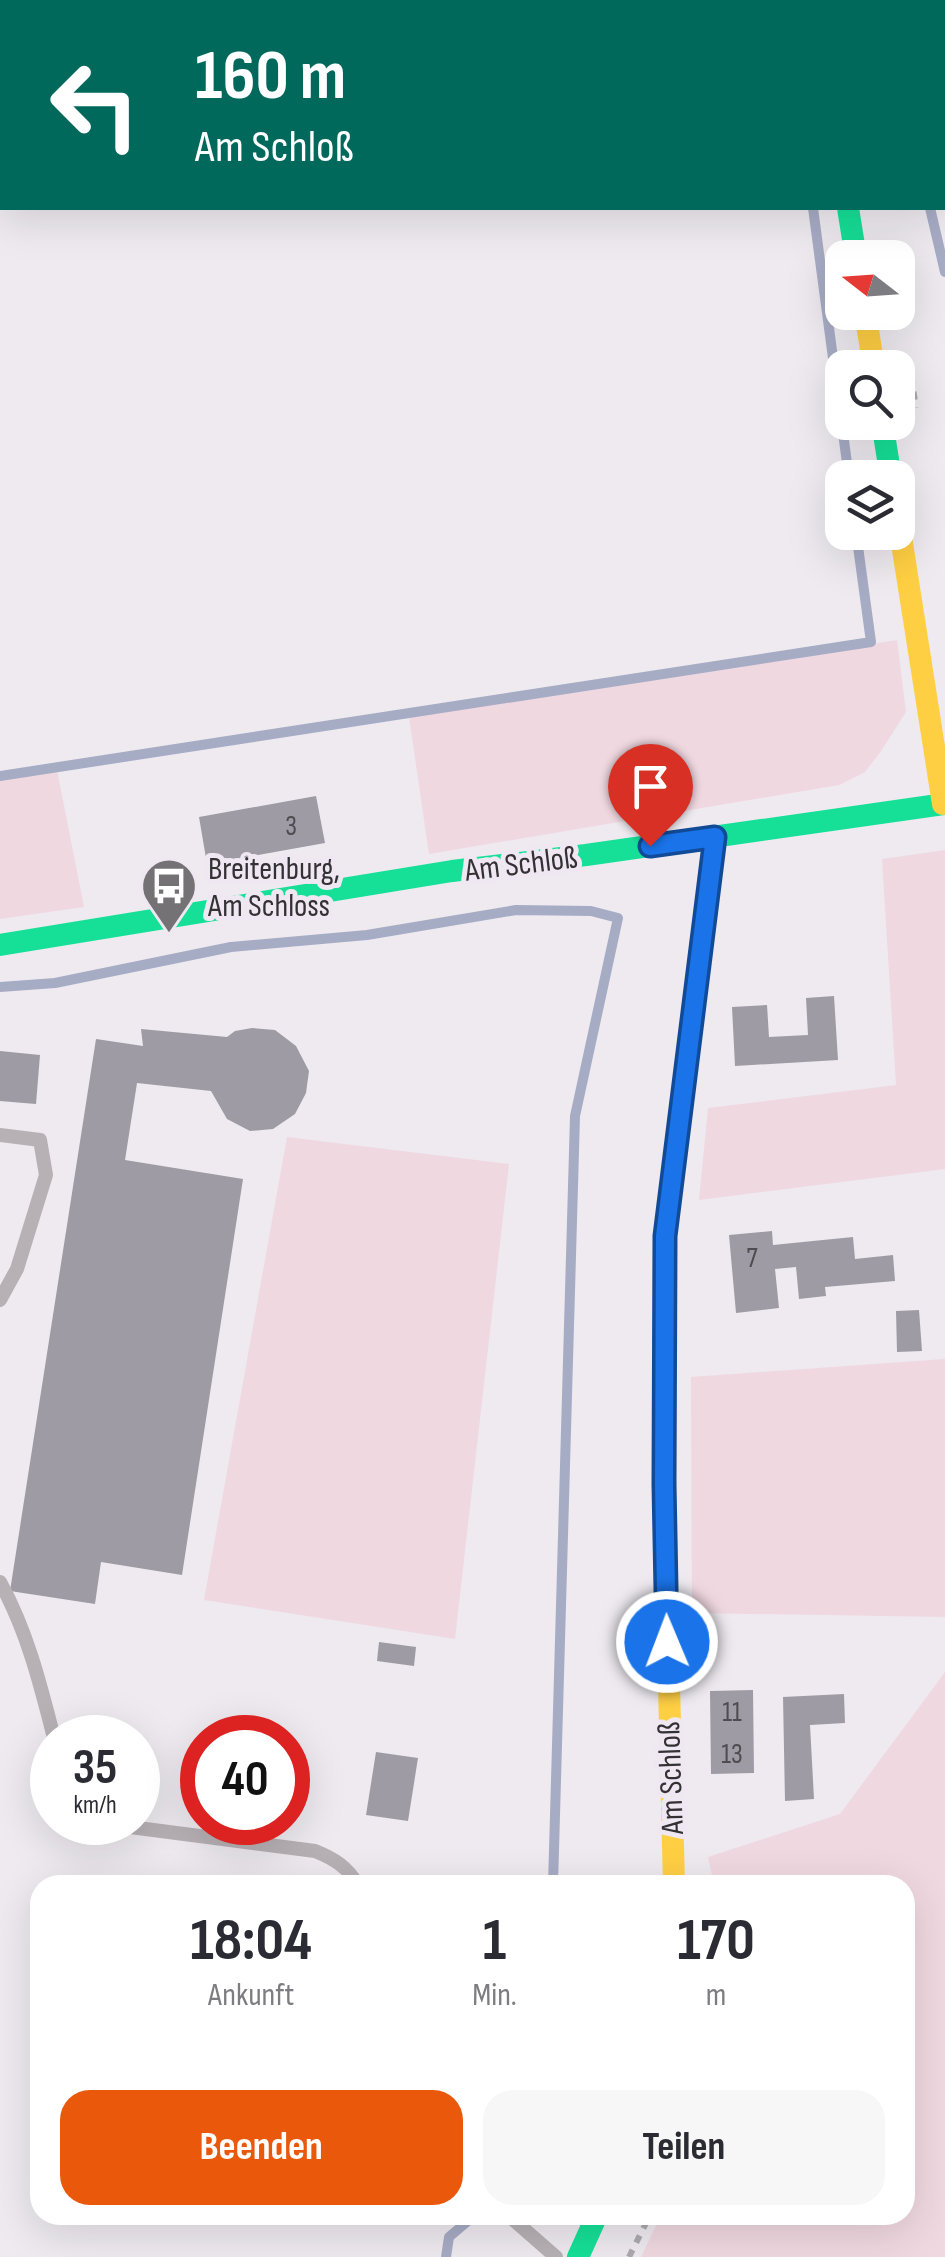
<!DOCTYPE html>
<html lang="de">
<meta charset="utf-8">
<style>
:root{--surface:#fff;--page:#f7f7f7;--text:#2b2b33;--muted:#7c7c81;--accent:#ea580c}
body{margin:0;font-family:"Sofia Sans Condensed",sans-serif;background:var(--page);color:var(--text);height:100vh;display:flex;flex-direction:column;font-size:38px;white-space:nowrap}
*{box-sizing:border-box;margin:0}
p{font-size:32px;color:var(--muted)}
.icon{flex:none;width:55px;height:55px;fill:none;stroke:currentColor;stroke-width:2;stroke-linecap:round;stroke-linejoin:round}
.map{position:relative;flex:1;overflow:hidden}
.drawer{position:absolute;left:30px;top:1875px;width:885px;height:350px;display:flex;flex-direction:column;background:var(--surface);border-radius:30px;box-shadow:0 10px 40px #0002}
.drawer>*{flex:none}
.top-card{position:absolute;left:0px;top:0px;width:945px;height:210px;box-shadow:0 10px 40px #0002;background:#00695c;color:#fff;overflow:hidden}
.needle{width:65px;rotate:287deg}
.fabs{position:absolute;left:825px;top:240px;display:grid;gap:20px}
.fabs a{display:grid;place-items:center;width:90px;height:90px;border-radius:20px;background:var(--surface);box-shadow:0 10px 40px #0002;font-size:50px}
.speed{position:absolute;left:30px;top:1715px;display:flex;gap:20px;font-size:50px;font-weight:700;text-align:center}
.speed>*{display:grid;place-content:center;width:130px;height:130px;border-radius:50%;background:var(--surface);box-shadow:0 10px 40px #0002;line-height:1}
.speed small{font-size:25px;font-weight:400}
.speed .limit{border:15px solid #d22;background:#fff;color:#111}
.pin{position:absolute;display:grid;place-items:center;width:85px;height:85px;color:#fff;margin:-102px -42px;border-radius:50% 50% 50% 0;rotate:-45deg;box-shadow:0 0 10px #0007}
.pin .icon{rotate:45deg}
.me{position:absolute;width:110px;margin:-55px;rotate:359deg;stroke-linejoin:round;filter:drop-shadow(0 0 8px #0008)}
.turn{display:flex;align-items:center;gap:35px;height:210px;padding:0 30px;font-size:45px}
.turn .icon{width:130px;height:130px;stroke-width:2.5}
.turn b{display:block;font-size:70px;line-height:85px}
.eta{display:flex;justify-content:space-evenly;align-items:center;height:170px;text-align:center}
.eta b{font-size:60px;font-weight:700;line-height:70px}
.cta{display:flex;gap:20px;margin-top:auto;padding:20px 30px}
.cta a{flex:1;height:115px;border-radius:30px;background:var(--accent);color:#fff;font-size:40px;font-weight:700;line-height:115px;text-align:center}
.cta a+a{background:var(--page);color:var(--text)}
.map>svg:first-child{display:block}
.green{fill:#f0d8e0}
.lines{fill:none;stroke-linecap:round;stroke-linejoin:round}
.stream{stroke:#a7acc5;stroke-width:10}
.building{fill:#9f9ba4}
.path{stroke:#adaaae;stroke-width:6;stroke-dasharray:8 8;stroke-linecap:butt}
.lane{stroke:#b7b1b5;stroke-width:14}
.fast{stroke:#16e098;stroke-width:22}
.slow{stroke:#ffcf43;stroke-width:22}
.jam{stroke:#f24e42;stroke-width:22}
.route-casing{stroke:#114b97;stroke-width:25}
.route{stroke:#1a73e8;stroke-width:18}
.labels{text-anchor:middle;stroke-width:10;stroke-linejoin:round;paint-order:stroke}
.number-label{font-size:28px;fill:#4f4c51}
.street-label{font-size:32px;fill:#343135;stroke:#efe8f2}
.poi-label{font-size:32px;fill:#343135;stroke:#efe8f2;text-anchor:start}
</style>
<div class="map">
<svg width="945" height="2257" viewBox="0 0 945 2257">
<rect width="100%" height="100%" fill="#eeeaf0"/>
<g class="green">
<path d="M 897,640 L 906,712 L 881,751 L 865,772 L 839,785 L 429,854 L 409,717 Z"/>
<path d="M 57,770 L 84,907 L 0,919 L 0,779 Z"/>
<path d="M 945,850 L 945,1169 L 699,1200 L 708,1108 L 896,1085 L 882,859 Z"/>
<path d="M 287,1137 L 509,1164 L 455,1639 L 204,1600 Z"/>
<path d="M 945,1359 L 945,1617 L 692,1613 L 691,1377 Z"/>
<path d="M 945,1672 L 945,2257 L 641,2257 L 661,2215 L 905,2215 L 905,1885 L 714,1885 L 708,1857 L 840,1814 Z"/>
</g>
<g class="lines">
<g class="stream">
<path d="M 883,0 L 884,2"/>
<path d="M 842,2 L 858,0"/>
<path d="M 0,138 L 2,138"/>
<path d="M 813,208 L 849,478"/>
<path d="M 930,208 L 945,272"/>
<path d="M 0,776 L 871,642 L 856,532"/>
<path d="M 0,987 L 55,983 L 231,947 L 367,935 L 516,910 L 591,911 L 618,918 L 575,1116 L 553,1885"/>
<path d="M 446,2257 L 449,2237 L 475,2215"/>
</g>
</g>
<g class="building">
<path d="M 316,796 L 325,843 L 207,864 L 199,817 Z"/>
<path d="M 834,996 L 838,1060 L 735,1066 L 732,1007 L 767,1005 L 769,1037 L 808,1035 L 806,998 Z"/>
<path d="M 252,1028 L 275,1030 L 296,1046 L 309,1071 L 306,1093 L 295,1114 L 273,1129 L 250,1131 L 227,1119 L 211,1091 L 137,1083 L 125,1160 L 243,1179 L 182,1575 L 101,1562 L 95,1604 L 10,1591 L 96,1039 L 143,1046 L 141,1029 L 227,1037 L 235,1031 Z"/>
<path d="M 0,1051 L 40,1055 L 36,1104 L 0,1101 Z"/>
<path d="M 772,1231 L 773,1245 L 853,1237 L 855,1259 L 893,1255 L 895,1281 L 825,1287 L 826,1296 L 799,1299 L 796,1267 L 775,1269 L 779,1308 L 736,1313 L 729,1235 Z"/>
<path d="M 919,1310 L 922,1351 L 897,1352 L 896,1311 Z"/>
<path d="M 379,1642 L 416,1647 L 414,1666 L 377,1661 Z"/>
<path d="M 753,1690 L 754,1773 L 711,1774 L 710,1691 Z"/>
<path d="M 844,1694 L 845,1723 L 810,1725 L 814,1799 L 785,1801 L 783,1697 Z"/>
<path d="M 376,1752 L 418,1758 L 408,1821 L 366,1815 Z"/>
</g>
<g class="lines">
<g class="path">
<path d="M 911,376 L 916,408"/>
<path d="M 629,2257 L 650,2215"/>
</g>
<g class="lane">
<path d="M 0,1135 L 40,1140 L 46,1175 L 17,1269 L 0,1300"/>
<path d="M 0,1582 C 27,1631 40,1683 54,1738"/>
<path d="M 92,1822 L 315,1851 C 335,1859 347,1867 358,1885"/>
<path d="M 508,2215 L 556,2257"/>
</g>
<g class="fast">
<path d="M 817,0 L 817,2"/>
<path d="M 848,208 L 856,258"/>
<path d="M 882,422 L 891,478"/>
<path d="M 0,945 L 452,871 L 586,855 L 945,804"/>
<path d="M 578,2257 L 597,2215"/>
</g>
<g class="slow">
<path d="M 865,312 L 874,368"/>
<path d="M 898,518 L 943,804"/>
<path d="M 665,1304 L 664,1484 L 674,1885"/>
</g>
<path class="jam" d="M 665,1304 L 665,1236 L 715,837"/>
</g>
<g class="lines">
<g class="route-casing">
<path id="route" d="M 650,846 L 715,837 L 665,1236 L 664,1484 L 667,1642"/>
</g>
<use href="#route" class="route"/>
</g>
<defs>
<g id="bus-pin" transform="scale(2.875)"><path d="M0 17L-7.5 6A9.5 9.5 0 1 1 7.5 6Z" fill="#757276" stroke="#efe8f2"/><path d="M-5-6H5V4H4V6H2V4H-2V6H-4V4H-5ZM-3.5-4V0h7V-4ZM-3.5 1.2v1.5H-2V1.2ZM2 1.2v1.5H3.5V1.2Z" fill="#fff"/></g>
</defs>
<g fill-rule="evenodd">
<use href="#bus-pin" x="169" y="886"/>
</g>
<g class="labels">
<g class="number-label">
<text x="291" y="835">3</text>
<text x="752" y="1267">7</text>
<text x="732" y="1721">11</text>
<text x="732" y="1763">13</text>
</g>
<g class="street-label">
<text transform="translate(521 863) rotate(-7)" y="11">Am Schloß</text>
<text transform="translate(670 1778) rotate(-92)" y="11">Am Schloß</text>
</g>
<g class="poi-label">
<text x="208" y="879">Breitenburg,<tspan x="208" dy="37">Am Schloss</tspan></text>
</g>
</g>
</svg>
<div class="fabs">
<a><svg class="needle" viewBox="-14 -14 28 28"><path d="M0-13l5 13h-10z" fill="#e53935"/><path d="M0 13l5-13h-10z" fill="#7c7c81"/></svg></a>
<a><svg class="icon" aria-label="search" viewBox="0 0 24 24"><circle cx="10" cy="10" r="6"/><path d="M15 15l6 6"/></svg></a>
<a><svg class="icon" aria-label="layers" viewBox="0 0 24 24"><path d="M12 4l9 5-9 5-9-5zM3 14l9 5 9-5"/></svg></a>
</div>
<div class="speed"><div>35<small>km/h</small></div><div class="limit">40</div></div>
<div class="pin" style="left:650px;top:846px;background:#d93025"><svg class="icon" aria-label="arrive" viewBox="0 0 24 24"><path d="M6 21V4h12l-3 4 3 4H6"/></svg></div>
<svg class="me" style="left:667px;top:1642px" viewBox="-20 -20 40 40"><circle r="17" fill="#1a73e8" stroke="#fff" stroke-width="3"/><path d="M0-11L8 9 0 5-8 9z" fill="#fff"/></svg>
<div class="top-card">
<div class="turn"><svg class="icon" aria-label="left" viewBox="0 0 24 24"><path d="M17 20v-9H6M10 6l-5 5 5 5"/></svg><div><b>160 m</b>Am Schloß</div></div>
</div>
<section class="drawer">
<div class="eta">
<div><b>18:04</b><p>Ankunft</p></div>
<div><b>1</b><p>Min.</p></div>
<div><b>170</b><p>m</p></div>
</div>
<div class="cta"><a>Beenden</a><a>Teilen</a></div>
</section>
</div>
